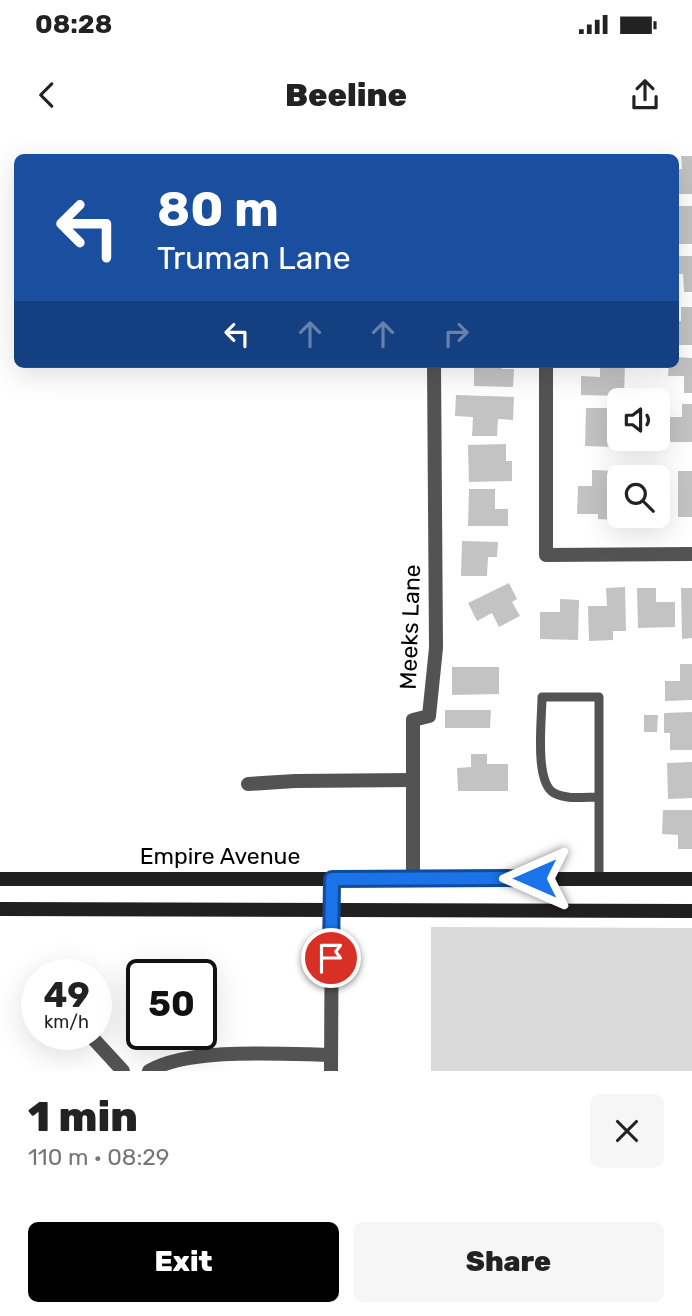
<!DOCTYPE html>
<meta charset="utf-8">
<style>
:root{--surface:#fff;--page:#f6f6f6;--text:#222;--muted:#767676;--accent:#000}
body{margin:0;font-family:Rubik,sans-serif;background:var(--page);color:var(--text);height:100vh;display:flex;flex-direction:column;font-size:26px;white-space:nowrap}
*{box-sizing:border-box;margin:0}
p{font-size:23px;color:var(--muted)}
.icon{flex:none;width:38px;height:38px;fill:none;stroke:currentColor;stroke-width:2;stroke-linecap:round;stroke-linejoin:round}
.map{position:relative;height:931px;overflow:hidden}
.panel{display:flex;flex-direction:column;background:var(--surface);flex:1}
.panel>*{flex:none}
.hud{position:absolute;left:14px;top:14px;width:665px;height:214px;border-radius:10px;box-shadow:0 7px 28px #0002;background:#1a4fa0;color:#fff;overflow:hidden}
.controls{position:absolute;left:607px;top:248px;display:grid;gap:14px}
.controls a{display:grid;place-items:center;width:63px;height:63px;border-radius:10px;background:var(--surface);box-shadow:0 7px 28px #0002;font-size:35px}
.speed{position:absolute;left:21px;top:819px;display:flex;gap:14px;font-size:35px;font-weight:700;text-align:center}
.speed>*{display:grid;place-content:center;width:91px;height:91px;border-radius:50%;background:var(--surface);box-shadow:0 7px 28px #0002;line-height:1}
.speed small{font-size:18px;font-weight:400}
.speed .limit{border:4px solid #111;border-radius:10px;background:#fff;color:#111}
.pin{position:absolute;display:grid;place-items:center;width:60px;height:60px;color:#fff;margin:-30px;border:4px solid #fff;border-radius:50%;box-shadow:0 2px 7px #0007}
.me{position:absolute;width:77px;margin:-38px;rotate:270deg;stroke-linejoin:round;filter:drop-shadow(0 0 5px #0008)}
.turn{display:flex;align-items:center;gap:24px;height:147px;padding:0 28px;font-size:32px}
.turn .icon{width:91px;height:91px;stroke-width:2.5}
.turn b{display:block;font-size:49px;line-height:60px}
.lanes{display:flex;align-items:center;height:66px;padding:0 28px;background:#0003;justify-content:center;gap:35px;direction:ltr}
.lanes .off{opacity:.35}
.round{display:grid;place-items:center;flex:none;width:74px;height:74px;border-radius:10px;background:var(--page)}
.headline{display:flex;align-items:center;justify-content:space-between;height:119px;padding:0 28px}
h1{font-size:42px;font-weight:800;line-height:52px}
.cta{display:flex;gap:14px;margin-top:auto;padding:14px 28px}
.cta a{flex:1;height:80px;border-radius:10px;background:var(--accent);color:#fff;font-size:28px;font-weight:800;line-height:80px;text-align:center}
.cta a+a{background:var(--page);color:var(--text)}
.status{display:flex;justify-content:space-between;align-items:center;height:49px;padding:0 35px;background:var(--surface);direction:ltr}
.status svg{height:19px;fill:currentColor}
header{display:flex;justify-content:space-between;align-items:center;height:91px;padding:0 28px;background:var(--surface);font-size:32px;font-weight:800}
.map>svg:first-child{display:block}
.green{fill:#dadada}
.building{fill:#c3c3c3}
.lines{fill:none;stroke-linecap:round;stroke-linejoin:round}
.service{stroke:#535353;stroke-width:9}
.minor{stroke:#535353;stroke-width:14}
.secondary{stroke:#202020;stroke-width:14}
.route-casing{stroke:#114b97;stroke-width:18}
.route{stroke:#1a73e8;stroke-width:12}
.labels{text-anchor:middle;stroke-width:5;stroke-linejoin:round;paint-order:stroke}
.street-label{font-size:23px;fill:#000;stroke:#fff}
</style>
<div class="status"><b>08:28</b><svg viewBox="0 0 49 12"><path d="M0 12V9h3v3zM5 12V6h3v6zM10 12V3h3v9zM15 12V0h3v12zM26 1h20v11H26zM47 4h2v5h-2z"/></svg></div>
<header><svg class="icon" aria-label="back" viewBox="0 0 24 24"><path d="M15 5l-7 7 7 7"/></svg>Beeline<svg class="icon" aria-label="share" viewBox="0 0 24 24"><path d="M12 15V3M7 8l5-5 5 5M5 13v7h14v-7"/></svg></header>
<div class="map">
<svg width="692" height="931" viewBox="0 0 692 931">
<rect width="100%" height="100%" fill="#fff"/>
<path class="green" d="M 431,787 L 692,788 L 692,931 L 431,931 Z"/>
<g class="building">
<path d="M 681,16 L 692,16 L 692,54 L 676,54 L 676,29 L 682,29 Z"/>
<rect x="676" y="66" width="16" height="38"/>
<path d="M 676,116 L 692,116 L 692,152 L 684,152 L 683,134 L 676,134 Z"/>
<path d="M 681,167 L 692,167 L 692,205 L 676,205 L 676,181 L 681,181 Z"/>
<path d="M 676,217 L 692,218 L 692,253 L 684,253 L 684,236 L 668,236 L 669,224 L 676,224 Z"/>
<path d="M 474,224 L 502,224 L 502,229 L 514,229 L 513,247 L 474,246 Z"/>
<path d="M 600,224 L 625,224 L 624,256 L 581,255 L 581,236 L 600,237 Z"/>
<path d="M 456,255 L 514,257 L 513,280 L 498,279 L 497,296 L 472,296 L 473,277 L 455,276 Z"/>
<path d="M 682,264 L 692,264 L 692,302 L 667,302 L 667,277 L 682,277 Z"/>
<path d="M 586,268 L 620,268 L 620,292 L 614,292 L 614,307 L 585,306 Z"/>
<path d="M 506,304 L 506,321 L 512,321 L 512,341 L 469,342 L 468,305 Z"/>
<path d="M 630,328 L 666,328 L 666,380 L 646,380 L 646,376 L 658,376 L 658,338 L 630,338 Z"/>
<path d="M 592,330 L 617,331 L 616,380 L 598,379 L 598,374 L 577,374 L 578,346 L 592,346 Z"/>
<rect x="678" y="331" width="14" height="46"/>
<path d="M 469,349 L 495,349 L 495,369 L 508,369 L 508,386 L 468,386 Z"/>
<path d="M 462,401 L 498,402 L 497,417 L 488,417 L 487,436 L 461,436 Z"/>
<path d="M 509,443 L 517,459 L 512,462 L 520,476 L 499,487 L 492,473 L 477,481 L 468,463 Z"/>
<path d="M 625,447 L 626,491 L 613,491 L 613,500 L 589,501 L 588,466 L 607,466 L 606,448 Z"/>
<path d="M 637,448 L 656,448 L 656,462 L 675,462 L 675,487 L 638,488 Z"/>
<path d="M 681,448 L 692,448 L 692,498 L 682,499 Z"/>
<path d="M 560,459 L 579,460 L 578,500 L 540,499 L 540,472 L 560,472 Z"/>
<path d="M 680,524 L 692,524 L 692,560 L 665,561 L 665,541 L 680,541 Z"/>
<path d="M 452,527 L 499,527 L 499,554 L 452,555 Z"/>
<path d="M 445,570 L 491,570 L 490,588 L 445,588 Z"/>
<path d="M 692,572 L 692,610 L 670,610 L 670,593 L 664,593 L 664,573 Z"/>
<path d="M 644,575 L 658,575 L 657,592 L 644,592 Z"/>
<path d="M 471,614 L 487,614 L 487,624 L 508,624 L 508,651 L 458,651 L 457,628 L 471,627 Z"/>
<path d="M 692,622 L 692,658 L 668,659 L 667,623 Z"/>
<path d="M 663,670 L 692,670 L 692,709 L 678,709 L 678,695 L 662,694 Z"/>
</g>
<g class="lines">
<path class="service" d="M 599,657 C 585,657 567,660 554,653 C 534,642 542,579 542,557 L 599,557 L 599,738"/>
<g class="minor">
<path d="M 546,224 L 546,415 L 692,414"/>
<path d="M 248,644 L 295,641 L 413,640"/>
<path d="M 413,739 L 413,580 L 429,576 L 436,508 L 434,224"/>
<path d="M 89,894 L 123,931"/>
<path d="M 149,931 C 190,907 282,914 331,915"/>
<path d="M 331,931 L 332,739"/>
</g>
<g class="secondary">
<path d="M 0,739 L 692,739"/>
<path d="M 0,769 L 692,771"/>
</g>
</g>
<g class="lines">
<g class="route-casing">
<path id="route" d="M 331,818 L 332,739 L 535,738"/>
</g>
<use href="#route" class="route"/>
</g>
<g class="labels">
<g class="street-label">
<text transform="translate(410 487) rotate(-88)" y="8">Meeks Lane</text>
<text x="220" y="724">Empire Avenue</text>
</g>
</g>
</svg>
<div class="controls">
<a><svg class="icon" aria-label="sound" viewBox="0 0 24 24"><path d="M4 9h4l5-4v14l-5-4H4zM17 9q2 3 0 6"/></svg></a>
<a><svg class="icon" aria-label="search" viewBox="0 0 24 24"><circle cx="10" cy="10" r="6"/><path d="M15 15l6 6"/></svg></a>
</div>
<div class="speed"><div>49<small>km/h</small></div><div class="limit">50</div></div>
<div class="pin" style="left:331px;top:818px;background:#d93025"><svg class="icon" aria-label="arrive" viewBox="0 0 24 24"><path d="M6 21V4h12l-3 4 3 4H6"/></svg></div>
<svg class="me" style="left:535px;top:738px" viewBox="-20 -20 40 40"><path d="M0-17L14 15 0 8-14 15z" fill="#1a73e8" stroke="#fff" stroke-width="4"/></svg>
<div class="hud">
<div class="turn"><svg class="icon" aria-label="left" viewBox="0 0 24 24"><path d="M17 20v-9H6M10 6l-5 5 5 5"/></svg><div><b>80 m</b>Truman Lane</div></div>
<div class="lanes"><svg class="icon" aria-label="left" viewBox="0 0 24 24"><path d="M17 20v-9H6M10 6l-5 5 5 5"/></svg><svg class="icon off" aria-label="ahead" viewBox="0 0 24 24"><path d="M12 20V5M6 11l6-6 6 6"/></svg><svg class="icon off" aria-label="ahead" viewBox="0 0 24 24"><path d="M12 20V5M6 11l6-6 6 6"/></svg><svg class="icon off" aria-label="right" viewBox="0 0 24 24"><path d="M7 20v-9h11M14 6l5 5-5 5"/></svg></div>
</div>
</div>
<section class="panel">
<div class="headline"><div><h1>1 min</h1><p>110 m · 08:29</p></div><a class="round"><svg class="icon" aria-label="close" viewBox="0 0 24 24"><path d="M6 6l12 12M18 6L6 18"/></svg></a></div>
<div class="cta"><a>Exit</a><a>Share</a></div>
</section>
